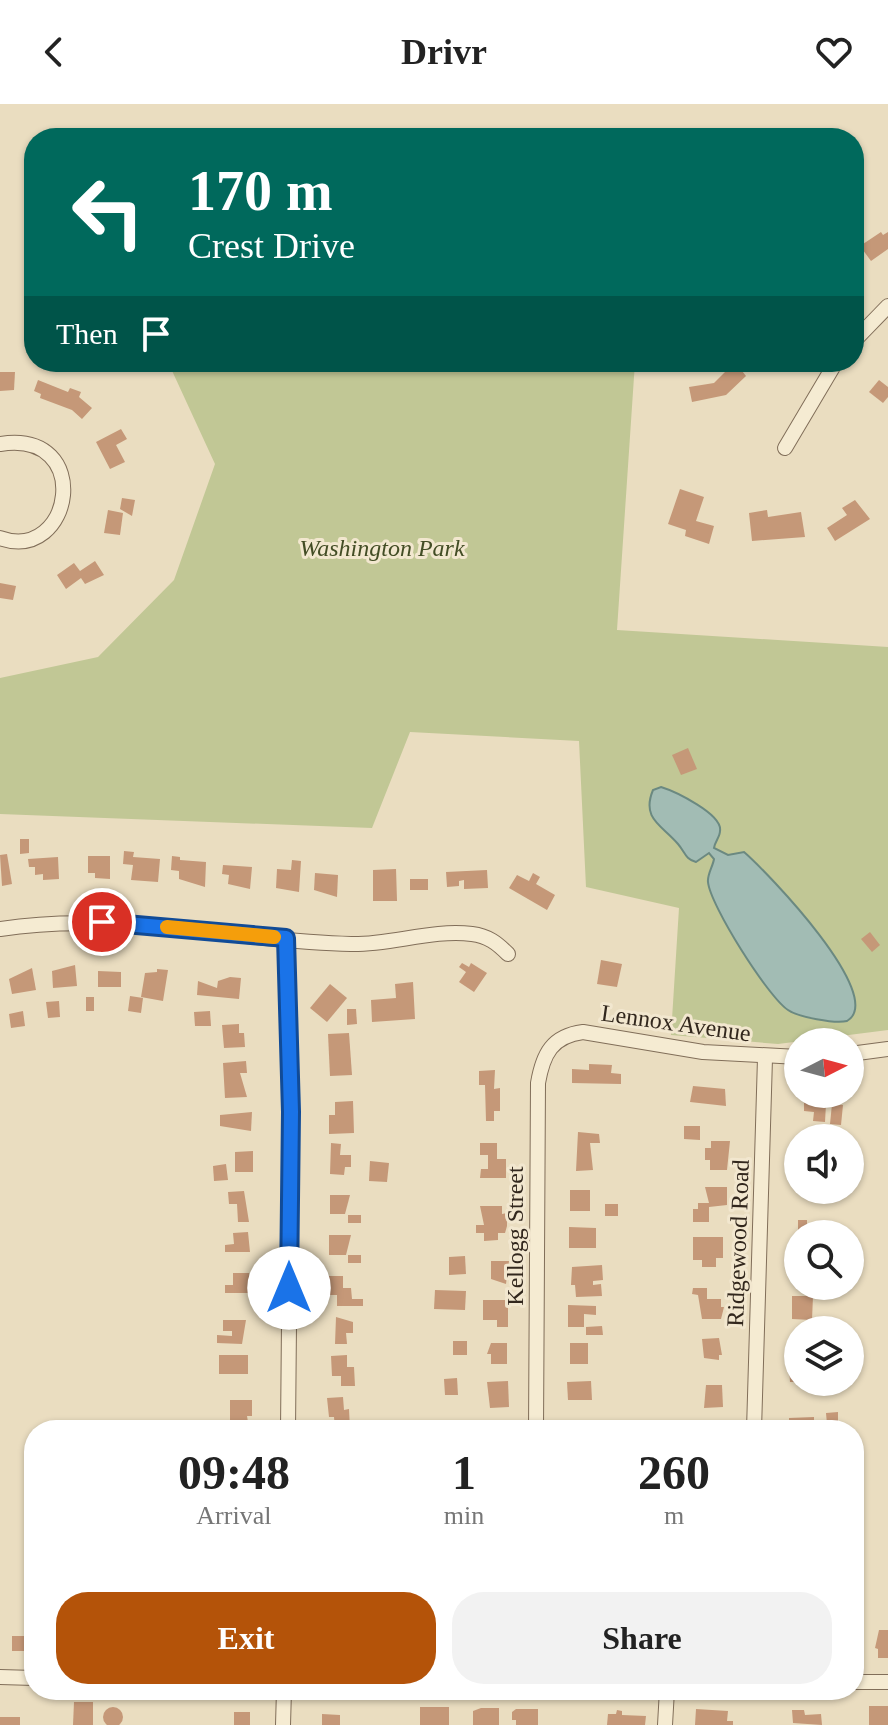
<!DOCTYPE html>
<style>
:root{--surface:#fff;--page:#f2f2f2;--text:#222;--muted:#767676;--accent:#b45309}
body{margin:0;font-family:"Times New Roman",serif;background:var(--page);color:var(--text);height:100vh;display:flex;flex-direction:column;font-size:30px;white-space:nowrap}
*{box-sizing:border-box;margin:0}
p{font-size:26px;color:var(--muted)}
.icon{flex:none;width:44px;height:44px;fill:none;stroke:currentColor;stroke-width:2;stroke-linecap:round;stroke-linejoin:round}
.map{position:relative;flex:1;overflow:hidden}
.details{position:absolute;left:24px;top:1316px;width:840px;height:280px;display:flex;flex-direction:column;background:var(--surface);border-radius:32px;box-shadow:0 2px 6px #0004}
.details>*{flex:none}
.top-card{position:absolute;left:24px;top:24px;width:840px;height:244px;border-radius:32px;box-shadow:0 2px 6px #0004;background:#00695c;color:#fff;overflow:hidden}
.needle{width:52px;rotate:84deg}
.fabs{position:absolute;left:784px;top:924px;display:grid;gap:16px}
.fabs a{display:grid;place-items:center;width:80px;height:80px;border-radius:50%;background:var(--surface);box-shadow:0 2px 6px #0004;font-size:40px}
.pin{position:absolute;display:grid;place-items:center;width:68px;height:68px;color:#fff;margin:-34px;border:4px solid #fff;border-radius:50%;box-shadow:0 2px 8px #0007}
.me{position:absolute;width:88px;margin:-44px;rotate:0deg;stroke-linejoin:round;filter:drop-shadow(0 0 6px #0008)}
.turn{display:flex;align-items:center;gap:28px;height:168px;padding:0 32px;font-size:36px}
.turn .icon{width:104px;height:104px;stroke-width:2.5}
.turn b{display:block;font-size:56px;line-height:68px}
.then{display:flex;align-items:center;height:76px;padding:0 32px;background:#0003;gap:16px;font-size:30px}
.eta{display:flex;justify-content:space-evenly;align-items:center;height:136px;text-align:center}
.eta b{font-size:48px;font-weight:600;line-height:56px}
.action{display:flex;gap:16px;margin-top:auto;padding:16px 32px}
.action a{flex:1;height:92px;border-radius:32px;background:var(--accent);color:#fff;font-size:32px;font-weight:600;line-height:92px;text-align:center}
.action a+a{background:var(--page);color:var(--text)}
header{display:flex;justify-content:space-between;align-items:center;height:104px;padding:0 32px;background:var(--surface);font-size:36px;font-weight:600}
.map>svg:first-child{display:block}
.green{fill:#c1c795}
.water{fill:#a2bcb4;stroke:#6b8981;stroke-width:2}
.building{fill:#c59878}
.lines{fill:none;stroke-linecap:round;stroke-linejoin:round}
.minor-casing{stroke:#816e59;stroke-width:16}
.minor{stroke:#f5ebd2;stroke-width:14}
.route-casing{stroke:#114b97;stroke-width:20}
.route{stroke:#1a73e8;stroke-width:14}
.slow{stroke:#f59e0b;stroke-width:14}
.labels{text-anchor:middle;stroke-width:6;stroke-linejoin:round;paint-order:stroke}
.park-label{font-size:24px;font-style:italic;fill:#434d25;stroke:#f2e7cf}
.street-label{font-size:24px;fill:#32271d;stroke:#f2e7cf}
</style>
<header><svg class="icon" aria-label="back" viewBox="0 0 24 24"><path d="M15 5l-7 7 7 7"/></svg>Drivr<svg class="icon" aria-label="heart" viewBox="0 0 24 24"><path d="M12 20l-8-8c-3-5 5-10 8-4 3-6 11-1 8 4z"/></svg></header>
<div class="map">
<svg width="888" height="1621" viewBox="0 0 888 1621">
<rect width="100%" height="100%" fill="#eaddc0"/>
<path class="green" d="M 168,258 L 635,258 L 617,526 L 888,543 L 888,926 L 778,940 L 671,931 L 679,804 L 586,783 L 579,637 L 410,628 L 372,724 L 0,710 L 0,574 L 98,553 L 174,476 L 215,360 Z"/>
<path class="water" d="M 661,683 C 674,687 723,710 720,727 C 720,733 715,737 714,744 L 728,751 L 744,748 C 766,767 888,893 847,917 C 835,920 798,913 788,906 C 768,893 710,801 708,778 C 707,771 713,762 714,755 L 709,749 L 696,758 C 685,755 685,748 678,740 C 662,721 641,715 653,686 Z"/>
<g class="building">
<path d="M 881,128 L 883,131 L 888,128 L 888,145 L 871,157 L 860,142 Z"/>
<path d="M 735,258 L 746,272 L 726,291 L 692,298 L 689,283 L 714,279 Z"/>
<path d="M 0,268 L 15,268 L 14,286 L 0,287 Z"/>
<path d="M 38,276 L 68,288 L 70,284 L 81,288 L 79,293 L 92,304 L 82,315 L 72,306 L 40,294 L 41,290 L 34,287 Z"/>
<path d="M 879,276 L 888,283 L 888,293 L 883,299 L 869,288 Z"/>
<path d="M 121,325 L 127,335 L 116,341 L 125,358 L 110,365 L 96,338 Z"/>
<path d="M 680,385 L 704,393 L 696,417 L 714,422 L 709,440 L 685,432 L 686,426 L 668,420 Z"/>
<path d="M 122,394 L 135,396 L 132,412 L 120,405 Z"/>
<path d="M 855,396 L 870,415 L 835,437 L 827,424 L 847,411 L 842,404 Z"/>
<path d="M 108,406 L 123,409 L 120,431 L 104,429 Z"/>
<path d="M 767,406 L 768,413 L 801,408 L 805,433 L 752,437 L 749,409 Z"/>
<path d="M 95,457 L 104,471 L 85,480 L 81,474 L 66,485 L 57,471 L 74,459 L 80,467 Z"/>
<path d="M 0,479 L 16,482 L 13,496 L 0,494 Z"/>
<path d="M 688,644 L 697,665 L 681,671 L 672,651 Z"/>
<path d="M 20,735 L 29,735 L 29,749 L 20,750 Z"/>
<path d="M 124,747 L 134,748 L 133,753 L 160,755 L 158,778 L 131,776 L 133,761 L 123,760 Z"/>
<path d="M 7,750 L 12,780 L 2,782 L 0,751 Z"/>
<path d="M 88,752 L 110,752 L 110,775 L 95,774 L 95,769 L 88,769 Z"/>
<path d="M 172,752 L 180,753 L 180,756 L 206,758 L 205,783 L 179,775 L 179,767 L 171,766 Z"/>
<path d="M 58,753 L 59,775 L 43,776 L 43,770 L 35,771 L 35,763 L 29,763 L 28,755 Z"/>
<path d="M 292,756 L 301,757 L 299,788 L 276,784 L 277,765 L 291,766 Z"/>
<path d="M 223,761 L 252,763 L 250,785 L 228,780 L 229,771 L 222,770 Z"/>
<path d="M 396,765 L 397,797 L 373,797 L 373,766 Z"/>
<path d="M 487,766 L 488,784 L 464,785 L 464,776 L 459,777 L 459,782 L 447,783 L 446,768 Z"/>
<path d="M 315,769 L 338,771 L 337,793 L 314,786 Z"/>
<path d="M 533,769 L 540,773 L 536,780 L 555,791 L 547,806 L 509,784 L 517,771 L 529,777 Z"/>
<rect x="410" y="775" width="18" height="11"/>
<path d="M 870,828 L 880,841 L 872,848 L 861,835 Z"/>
<path d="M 601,856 L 622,860 L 617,883 L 597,880 Z"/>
<path d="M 462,859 L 469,863 L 471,859 L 487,869 L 474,888 L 459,878 L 466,868 L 459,863 Z"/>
<path d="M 75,861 L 77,882 L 53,884 L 52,867 Z"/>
<path d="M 32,864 L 36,886 L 12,890 L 9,875 Z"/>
<path d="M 157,865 L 168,866 L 163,897 L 141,893 L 145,869 L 157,868 Z"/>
<path d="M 98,867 L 121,868 L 121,883 L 98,883 Z"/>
<path d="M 230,873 L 241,874 L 239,895 L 197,891 L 198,877 L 217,884 L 218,877 Z"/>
<path d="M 413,878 L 415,915 L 372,918 L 371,896 L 396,894 L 395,880 Z"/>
<path d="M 330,880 L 347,894 L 327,918 L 310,904 Z"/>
<path d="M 130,892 L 143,894 L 141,909 L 128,907 Z"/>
<rect x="86" y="893" width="8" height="14"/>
<path d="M 59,897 L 60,913 L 48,914 L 46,898 Z"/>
<path d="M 347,905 L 356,905 L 357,920 L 347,921 Z"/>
<path d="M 23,907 L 25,922 L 11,924 L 9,910 Z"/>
<path d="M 210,907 L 211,922 L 195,922 L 194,908 Z"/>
<path d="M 239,920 L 239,929 L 244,929 L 245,943 L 224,944 L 222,921 Z"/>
<path d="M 349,929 L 352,971 L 330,972 L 328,930 Z"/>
<path d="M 246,957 L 247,969 L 240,969 L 247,993 L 225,994 L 223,959 Z"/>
<path d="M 589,960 L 612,961 L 611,969 L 621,970 L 621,980 L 572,979 L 572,965 L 589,966 Z"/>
<path d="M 495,966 L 494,985 L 500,984 L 500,1007 L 494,1007 L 494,1017 L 486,1017 L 485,981 L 479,981 L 479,967 Z"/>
<path d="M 693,982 L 725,985 L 726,1002 L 690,998 Z"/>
<path d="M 353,997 L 354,1029 L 329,1030 L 329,1011 L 335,1011 L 335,998 Z"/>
<path d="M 804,999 L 826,1000 L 825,1018 L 813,1017 L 814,1008 L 804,1007 Z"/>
<path d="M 832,1000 L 843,1001 L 841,1021 L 830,1020 Z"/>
<path d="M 252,1008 L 251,1027 L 220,1022 L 220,1011 Z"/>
<path d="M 684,1022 L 700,1022 L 700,1036 L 684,1035 Z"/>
<path d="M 578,1028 L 599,1030 L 600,1039 L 590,1039 L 593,1066 L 576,1067 Z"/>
<path d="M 711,1037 L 730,1037 L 727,1066 L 710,1066 L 710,1056 L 705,1056 L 705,1044 L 711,1044 Z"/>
<path d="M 331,1039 L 341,1040 L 340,1051 L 351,1051 L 351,1063 L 345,1063 L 344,1071 L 330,1070 Z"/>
<path d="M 480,1039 L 497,1039 L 497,1055 L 506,1055 L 506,1074 L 480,1074 L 481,1065 L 488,1065 L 488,1051 L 480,1051 Z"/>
<path d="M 253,1047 L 253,1068 L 235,1068 L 235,1048 Z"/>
<path d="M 370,1057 L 389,1059 L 387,1078 L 369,1077 Z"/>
<path d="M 226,1060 L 228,1076 L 214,1077 L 213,1062 Z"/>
<path d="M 705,1083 L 727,1083 L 727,1101 L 709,1103 L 709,1118 L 693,1118 L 693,1105 L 698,1105 L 698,1099 L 709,1099 Z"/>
<rect x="570" y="1086" width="20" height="21"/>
<path d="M 802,1086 L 822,1086 L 822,1092 L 801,1091 Z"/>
<path d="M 244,1087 L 249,1118 L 238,1118 L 237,1100 L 229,1100 L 228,1088 Z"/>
<path d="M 330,1091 L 350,1091 L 345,1110 L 330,1110 Z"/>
<rect x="605" y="1100" width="13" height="12"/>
<path d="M 480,1102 L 502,1102 L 502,1110 L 507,1109 L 507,1122 L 505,1129 L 498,1129 L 498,1136 L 484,1137 L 484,1129 L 476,1129 L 476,1121 L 484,1121 Z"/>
<rect x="348" y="1111" width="13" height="8"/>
<path d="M 798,1116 L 807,1116 L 807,1123 L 815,1123 L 815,1130 L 798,1130 Z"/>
<path d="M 569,1123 L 596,1124 L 596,1144 L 569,1144 Z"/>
<path d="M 248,1128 L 250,1148 L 225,1148 L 225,1141 L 234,1140 L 233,1129 Z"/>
<path d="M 329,1131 L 351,1131 L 346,1151 L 329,1151 Z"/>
<path d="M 693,1133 L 723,1133 L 723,1154 L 716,1154 L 716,1163 L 702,1163 L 702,1156 L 693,1156 Z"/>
<rect x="348" y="1151" width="13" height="8"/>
<path d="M 465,1152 L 466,1170 L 449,1171 L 449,1153 Z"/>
<path d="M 491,1157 L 509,1157 L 506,1180 L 491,1175 Z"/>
<path d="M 602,1161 L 603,1176 L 593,1177 L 593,1181 L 601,1180 L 602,1192 L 576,1193 L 575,1181 L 571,1181 L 572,1163 Z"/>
<path d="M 233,1169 L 249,1169 L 249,1189 L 225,1189 L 225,1181 L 233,1181 Z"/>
<path d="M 328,1172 L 343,1172 L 343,1184 L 351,1184 L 352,1195 L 363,1195 L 363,1202 L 337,1202 L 337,1191 L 329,1191 Z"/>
<path d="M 693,1184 L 707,1184 L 707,1195 L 721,1195 L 721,1203 L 724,1203 L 721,1215 L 702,1215 L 698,1191 L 692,1190 Z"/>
<path d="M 435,1186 L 466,1187 L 465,1206 L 434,1205 Z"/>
<path d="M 792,1192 L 813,1192 L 812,1216 L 792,1215 Z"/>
<path d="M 483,1196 L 508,1196 L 508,1223 L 497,1223 L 497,1216 L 483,1216 Z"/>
<path d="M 568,1201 L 596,1202 L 596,1211 L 584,1210 L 584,1223 L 568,1223 Z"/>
<path d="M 336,1213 L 353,1218 L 353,1229 L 346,1229 L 347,1240 L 335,1240 Z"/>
<path d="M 223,1216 L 246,1216 L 242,1240 L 217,1239 L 217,1231 L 232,1232 L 232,1227 L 223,1227 Z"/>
<path d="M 602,1222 L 603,1231 L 586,1231 L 586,1223 Z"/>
<path d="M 719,1234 L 722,1251 L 719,1251 L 719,1256 L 704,1254 L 702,1235 Z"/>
<rect x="453" y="1237" width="14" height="14"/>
<path d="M 491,1239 L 507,1239 L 507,1260 L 491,1260 L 491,1250 L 487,1250 Z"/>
<rect x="570" y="1239" width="18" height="21"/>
<rect x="219" y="1251" width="29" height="19"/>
<path d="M 347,1251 L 347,1263 L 354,1263 L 355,1282 L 341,1282 L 341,1272 L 332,1272 L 331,1252 Z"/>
<path d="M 789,1261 L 798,1261 L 798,1278 L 790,1278 Z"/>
<path d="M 457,1274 L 458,1291 L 445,1291 L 444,1275 Z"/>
<path d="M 508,1277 L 509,1303 L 490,1304 L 487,1278 Z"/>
<path d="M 591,1277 L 592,1296 L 568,1296 L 567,1278 Z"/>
<path d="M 706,1281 L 722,1281 L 723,1303 L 704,1304 Z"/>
<path d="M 343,1293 L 344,1306 L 349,1305 L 350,1325 L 335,1325 L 334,1313 L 329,1313 L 327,1294 Z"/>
<path d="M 230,1296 L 252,1296 L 252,1312 L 247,1312 L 248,1318 L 230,1318 Z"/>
<path d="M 838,1308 L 838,1319 L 827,1320 L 826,1309 Z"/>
<path d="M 814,1313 L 814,1323 L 789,1326 L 789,1314 Z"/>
<path d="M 683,1317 L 721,1319 L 721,1326 L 682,1326 Z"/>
<path d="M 486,1318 L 506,1318 L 507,1326 L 486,1326 Z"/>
<path d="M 588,1318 L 588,1326 L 567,1326 L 567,1319 Z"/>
<path d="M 34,1440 L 34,1459 L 29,1459 L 26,1441 Z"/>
<path d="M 879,1526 L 888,1526 L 888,1554 L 878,1554 L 878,1545 L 875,1544 Z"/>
<rect x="12" y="1532" width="12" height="15"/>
<path d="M 74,1598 L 93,1598 L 93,1621 L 73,1621 Z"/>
<rect x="869" y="1602" width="19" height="19"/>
<rect x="420" y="1603" width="29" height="18"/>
<circle cx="113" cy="1613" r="10"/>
<path d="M 481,1604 L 499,1604 L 499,1621 L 473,1621 L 473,1607 Z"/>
<path d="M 516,1605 L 538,1605 L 538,1621 L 516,1621 L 516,1616 L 512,1616 L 512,1608 Z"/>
<path d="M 696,1605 L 728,1607 L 727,1617 L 733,1617 L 733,1621 L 695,1621 Z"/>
<path d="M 617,1606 L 622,1607 L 622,1611 L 646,1612 L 645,1621 L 607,1621 L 608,1610 L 616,1610 Z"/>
<path d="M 792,1606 L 804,1606 L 805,1611 L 821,1610 L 822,1621 L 793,1619 Z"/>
<rect x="234" y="1608" width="16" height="13"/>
<path d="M 322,1610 L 340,1611 L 340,1621 L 322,1621 Z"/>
<rect x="0" y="1613" width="20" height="8"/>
</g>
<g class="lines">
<g class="minor-casing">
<g id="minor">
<path d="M 854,237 L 888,202"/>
<path d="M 0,340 C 95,325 73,460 0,434"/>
<path d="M 785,344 L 836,258"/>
<path d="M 0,825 C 118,807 233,837 351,840 C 391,841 432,825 472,830 C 488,832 497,839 508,850"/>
<path d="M 286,834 L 291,1008 L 288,1326"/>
<path d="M 850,950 L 888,945"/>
<path d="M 536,1326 L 538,979 C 543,950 552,932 583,928 L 703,948 L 798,953"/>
<path d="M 754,1326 L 765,954"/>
<path d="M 0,1573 L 34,1574"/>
<path d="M 854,1578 L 888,1578"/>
<path d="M 283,1621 L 284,1586"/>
<path d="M 665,1621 L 667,1586"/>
</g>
</g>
<use href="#minor" class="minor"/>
</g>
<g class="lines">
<g class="route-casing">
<path id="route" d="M 102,818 L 286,834 L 291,1008 L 289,1184"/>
</g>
<use href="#route" class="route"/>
<path class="slow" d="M 167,823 L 274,833"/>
</g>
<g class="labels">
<g class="park-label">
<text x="382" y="452">Washington Park</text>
</g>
<g class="street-label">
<text transform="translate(676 919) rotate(8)" y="8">Lennox Avenue</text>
<text transform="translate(515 1132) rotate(-90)" y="8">Kellogg Street</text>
<text transform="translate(738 1139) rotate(-88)" y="8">Ridgewood Road</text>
</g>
</g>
</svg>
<div class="fabs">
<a><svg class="needle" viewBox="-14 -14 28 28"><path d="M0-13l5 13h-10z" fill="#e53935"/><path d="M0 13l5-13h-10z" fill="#767676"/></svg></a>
<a><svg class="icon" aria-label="sound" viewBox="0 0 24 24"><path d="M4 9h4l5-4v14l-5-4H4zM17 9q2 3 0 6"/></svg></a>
<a><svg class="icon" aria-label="search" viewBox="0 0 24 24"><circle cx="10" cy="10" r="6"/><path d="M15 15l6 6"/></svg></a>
<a><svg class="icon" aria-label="layers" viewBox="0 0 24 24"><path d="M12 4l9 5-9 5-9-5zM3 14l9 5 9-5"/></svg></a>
</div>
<div class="pin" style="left:102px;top:818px;background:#d93025"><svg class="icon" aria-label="arrive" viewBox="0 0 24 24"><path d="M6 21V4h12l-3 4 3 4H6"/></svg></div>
<svg class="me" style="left:289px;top:1184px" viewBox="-20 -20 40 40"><circle r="19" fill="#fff"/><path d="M0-13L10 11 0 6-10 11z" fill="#1a73e8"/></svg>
<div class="top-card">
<div class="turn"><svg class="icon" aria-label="left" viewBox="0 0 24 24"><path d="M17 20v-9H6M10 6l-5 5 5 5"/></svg><div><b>170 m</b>Crest Drive</div></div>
<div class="then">Then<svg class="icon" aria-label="arrive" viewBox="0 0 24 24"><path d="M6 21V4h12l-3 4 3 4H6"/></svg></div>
</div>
<section class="details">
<div class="eta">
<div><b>09:48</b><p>Arrival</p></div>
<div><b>1</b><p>min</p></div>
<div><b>260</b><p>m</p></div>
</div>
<div class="action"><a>Exit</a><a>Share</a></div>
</section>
</div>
